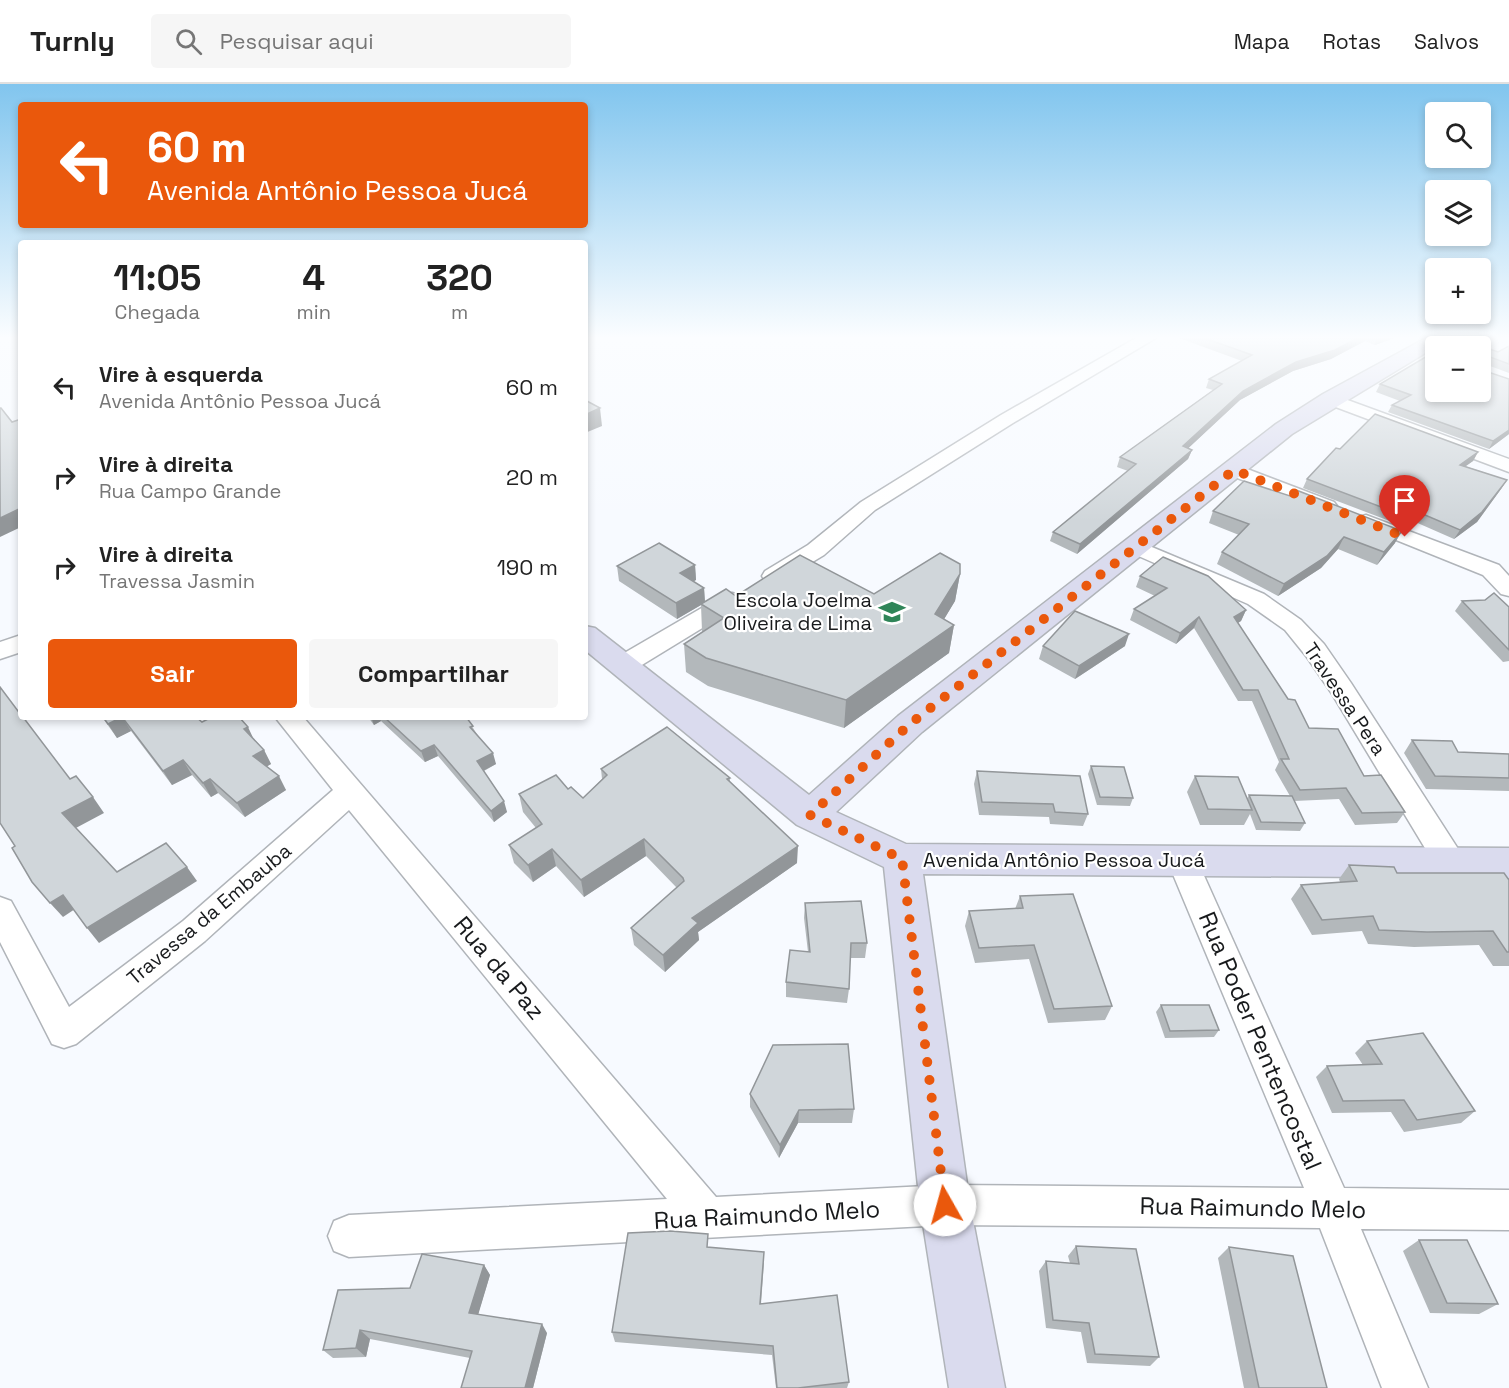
<!DOCTYPE html>
<html lang="pt">
<meta charset="utf-8">
<style>
:root{--surface:#fff;--page:#f6f6f6;--text:#222;--muted:#767676;--line:#e0e0e0;--accent:#ea580c}
body{margin:0;font-family:"Space Grotesk",sans-serif;background:var(--page);color:var(--text);height:100vh;display:flex;flex-direction:column;font-size:22px;white-space:nowrap}
*{box-sizing:border-box;margin:0}
p{font-size:20px;color:var(--muted)}
.icon{flex:none;width:33px;height:33px;fill:none;stroke:currentColor;stroke-width:2;stroke-linecap:round;stroke-linejoin:round}
.map{position:relative;flex:1;overflow:hidden}
.details{position:absolute;left:18px;top:156px;width:570px;height:480px;display:flex;flex-direction:column;background:var(--surface);border-radius:6px;box-shadow:0 3px 9px #0003}
.details>*{flex:none}
.guide{position:absolute;left:18px;top:18px;width:570px;height:126px;border-radius:6px;box-shadow:0 3px 9px #0003;background:#ea580c;color:#fff;overflow:hidden}
.buttons{position:absolute;left:1425px;top:18px;display:grid;gap:12px}
.buttons a{display:grid;place-items:center;width:66px;height:66px;border-radius:6px;background:var(--surface);box-shadow:0 3px 9px #0003;font-size:30px}
.pin{position:absolute;display:grid;place-items:center;width:51px;height:51px;color:#fff;margin:-62px -26px;border-radius:50% 50% 50% 0;rotate:-45deg;box-shadow:0 0 6px #0007}
.pin .icon{rotate:45deg}
.me{position:absolute;width:66px;margin:-33px;rotate:353deg;stroke-linejoin:round;filter:drop-shadow(0 0 4px #0008)}
.turn{display:flex;align-items:center;gap:21px;height:126px;padding:0 30px;font-size:27px}
.turn .icon{width:78px;height:78px;stroke-width:2.5}
.turn b{display:block;font-size:42px;line-height:51px}
.eta{display:flex;justify-content:space-evenly;align-items:center;height:102px;text-align:center}
.eta b{font-size:36px;font-weight:700;line-height:42px}
.cta{display:flex;gap:12px;margin-top:auto;padding:12px 30px}
.cta a{flex:1;height:69px;border-radius:6px;background:var(--accent);color:#fff;font-size:24px;font-weight:700;line-height:69px;text-align:center}
.cta a+a{background:var(--page);color:var(--text)}
ul{padding:0;list-style:none}
li{display:flex;align-items:center;gap:18px;height:90px;padding:0 30px}
li div{flex:1}
li b{display:block;font-size:22px}
li em{font-style:normal}
header{display:flex;align-items:center;gap:36px;box-sizing:border-box;height:84px;padding:0 30px;background:var(--surface);border-bottom:2px solid var(--line)}
header strong{font-size:28px}
nav{display:flex;gap:33px;margin-inline-start:auto;font-size:21px}
.search{width:420px;height:54px;background:var(--page);display:flex;align-items:center;gap:15px;box-sizing:border-box;padding:0 21px;border-radius:6px;color:var(--muted);font-size:22px}
.map>svg:first-child{display:block}
.lines{fill:none;stroke-linecap:round;stroke-linejoin:round}
.street-casing{stroke:#b0b4b9;stroke-width:3}
.secondary-casing{stroke:#b0b4b9;stroke-width:3}
.street{fill:#fff;fill-rule:evenodd}
.secondary{fill:#dadbee;fill-rule:evenodd}
.wall{fill:#b3b8bb}
.shaded-wall{fill:#929699}
.building{fill:#d0d6da;stroke:#929699;stroke-width:1.5}
.route{stroke:#ea580c;stroke-width:10;stroke-dasharray:0 18}
.labels{text-anchor:middle;stroke-width:4.5;stroke-linejoin:round;paint-order:stroke}
.poi-label{font-size:20px;fill:#181a1c;stroke:#fff;text-anchor:end}
.street-label{font-size:20px;fill:#181a1c;stroke:#fff}
.near-street-label{font-size:24px;fill:#181a1c;stroke:#fff}
</style>
<header>
<strong>Turnly</strong>
<div class="search"><svg class="icon" aria-label="search" viewBox="0 0 24 24"><circle cx="10" cy="10" r="6"/><path d="M15 15l6 6"/></svg>Pesquisar aqui</div>
<nav><a>Mapa</a><a>Rotas</a><a>Salvos</a></nav>
</header>
<div class="map">
<svg width="1509" height="1304" viewBox="0 0 1509 1304">
<rect width="100%" height="100%" fill="#f7faff"/>
<g class="lines">
<g class="street-casing">
<g id="street">
<path d="M 1136,254 L 1156,254 L 1013,339 L 875,426 L 824,471 L 781,497 L 765,497 L 762,492 L 765,487 L 808,461 L 861,418 L 1001,331 Z"/>
<path d="M 1331,310 L 1509,375 L 1509,388 L 1325,319 L 1322,315 L 1325,311 Z"/>
<path d="M 1234,380 L 1334,418 L 1337,422 L 1334,426 L 1320,426 L 1227,390 L 1224,386 Z"/>
<path d="M 1366,431 L 1499,481 L 1509,492 L 1509,512 L 1501,510 L 1483,491 L 1359,441 L 1356,437 L 1359,433 Z"/>
<path d="M 1135,456 L 1264,510 L 1301,536 L 1324,560 L 1351,599 L 1462,771 L 1466,780 L 1462,789 L 1451,792 L 1440,789 L 1332,610 L 1306,572 L 1285,546 L 1248,520 L 1127,467 L 1124,462 L 1127,457 Z"/>
<path d="M 732,509 L 740,511 L 744,516 L 740,521 L 632,587 L 623,589 L 614,587 L 610,581 L 614,575 L 724,511 Z"/>
<path d="M 21,551 L 21,568 L 0,575 L 0,558 Z"/>
<path d="M 275,633 L 303,633 L 716,1113 L 945,1101 L 1304,1104 L 1167,776 L 1171,767 L 1182,764 L 1193,767 L 1197,776 L 1344,1104 L 1509,1106 L 1509,1146 L 1361,1145 L 1428,1304 L 1382,1304 L 1320,1144 L 945,1141 L 349,1173 L 334,1167 L 328,1152 L 334,1137 L 349,1131 L 667,1115 L 349,726 L 205,857 L 76,960 L 64,964 L 52,960 L 0,858 L 0,813 L 11,817 L 69,923 L 183,837 L 333,706 Z"/>
</g>
</g>
<g class="secondary-casing">
<path id="secondary" d="M 1426,254 L 1450,254 L 1292,350 L 922,648 L 836,728 L 906,760 L 1509,764 L 1509,794 L 923,790 L 970,1121 L 1005,1304 L 949,1304 L 920,1121 L 884,783 L 797,741 L 585,566 L 585,542 L 595,544 L 809,711 L 898,632 L 1276,340 L 1323,310 Z"/>
</g>
<use href="#street" class="street"/>
<use href="#secondary" class="secondary"/>
</g>
<g class="wall">
<path d="M 1179,254 L 1394,254 L 1375,261 L 1365,257 L 1331,275 L 1293,287 L 1240,316 L 1188,364 L 1192,366 L 1188,375 L 1077,470 L 1050,457 L 1053,448 L 1128,387 L 1117,383 L 1120,373 L 1213,306 L 1206,304 L 1209,295 L 1242,277 Z"/>
<path d="M 1480,262 L 1498,268 L 1509,262 L 1509,289 L 1482,279 L 1482,286 L 1509,295 L 1509,350 L 1489,365 L 1388,328 L 1392,321 L 1400,317 L 1376,308 L 1380,300 L 1436,308 Z"/>
<path d="M 1340,365 L 1478,368 L 1473,377 L 1465,382 L 1507,396 L 1501,405 L 1477,438 L 1454,455 L 1413,437 L 1408,444 L 1303,404 L 1307,395 Z"/>
<path d="M 1213,427 L 1395,459 L 1377,481 L 1338,465 L 1321,484 L 1278,512 L 1217,480 L 1222,468 L 1239,451 L 1209,439 Z"/>
<path d="M 695,481 L 696,496 L 693,497 L 704,504 L 705,518 L 736,512 L 874,510 L 960,490 L 955,517 L 944,535 L 954,541 L 949,569 L 844,644 L 708,602 L 686,588 L 684,560 L 703,548 L 702,547 L 701,521 L 677,535 L 619,497 L 617,482 Z"/>
<path d="M 1140,492 L 1246,526 L 1241,537 L 1238,539 L 1288,615 L 1309,644 L 1405,728 L 1397,739 L 1355,741 L 1339,715 L 1294,717 L 1305,739 L 1300,747 L 1256,746 L 1250,730 L 1244,741 L 1200,741 L 1187,708 L 1195,692 L 1247,715 L 1249,711 L 1290,712 L 1275,686 L 1279,678 L 1252,617 L 1238,617 L 1194,544 L 1176,560 L 1130,536 L 1134,525 L 1155,512 L 1136,503 Z"/>
<path d="M 1462,517 L 1509,523 L 1509,577 L 1503,578 L 1455,527 Z"/>
<path d="M 1043,562 L 1125,562 L 1075,595 L 1039,575 Z"/>
<path d="M 102,633 L 196,633 L 202,638 L 255,656 L 264,666 L 271,680 L 267,682 L 286,706 L 245,733 L 218,709 L 211,713 L 192,691 L 172,701 L 131,647 L 117,654 Z"/>
<path d="M 368,633 L 466,633 L 496,680 L 484,687 L 507,728 L 494,738 L 438,672 L 425,678 L 381,637 L 374,641 Z"/>
<path d="M 1412,656 L 1458,668 L 1509,670 L 1509,707 L 1426,705 L 1404,669 Z"/>
<path d="M 1091,682 L 1133,714 L 1130,722 L 1097,721 L 1088,690 Z"/>
<path d="M 601,685 L 730,694 L 730,698 L 797,779 L 698,848 L 699,856 L 665,888 L 634,861 L 631,844 L 677,804 L 646,772 L 584,813 L 556,782 L 533,798 L 514,779 L 509,761 L 536,744 L 523,728 L 519,710 L 568,705 L 583,714 L 602,695 Z"/>
<path d="M 977,687 L 1088,730 L 1083,742 L 1050,740 L 1049,733 L 979,731 L 974,700 Z"/>
<path d="M 1349,781 L 1397,789 L 1509,796 L 1509,882 L 1493,882 L 1479,861 L 1414,863 L 1368,860 L 1362,847 L 1312,851 L 1291,815 L 1301,801 L 1340,798 L 1339,795 Z"/>
<path d="M 1020,812 L 1112,922 L 1105,936 L 1048,939 L 1029,875 L 975,879 L 965,842 L 969,827 L 1015,825 Z"/>
<path d="M 805,819 L 867,859 L 865,874 L 850,874 L 849,905 L 847,919 L 786,913 L 786,898 L 808,868 L 804,834 Z"/>
<path d="M 1161,921 L 1219,946 L 1214,953 L 1165,954 L 1156,928 Z"/>
<path d="M 1367,957 L 1475,1027 L 1461,1039 L 1404,1048 L 1391,1028 L 1332,1029 L 1316,993 L 1327,982 L 1363,981 L 1355,969 Z"/>
<path d="M 750,1010 L 854,1025 L 852,1039 L 798,1039 L 779,1074 L 750,1023 Z"/>
<path d="M 1419,1156 L 1498,1220 L 1479,1230 L 1430,1229 L 1403,1167 Z"/>
<path d="M 1076,1162 L 1159,1273 L 1150,1282 L 1087,1279 L 1081,1248 L 1046,1244 L 1039,1187 L 1046,1177 L 1070,1179 L 1068,1172 Z"/>
<path d="M 709,1163 L 764,1179 L 761,1220 L 849,1298 L 847,1304 L 776,1304 L 772,1271 L 615,1258 L 612,1248 Z"/>
<path d="M 1229,1163 L 1327,1304 L 1244,1304 L 1218,1174 Z"/>
<path d="M 484,1181 L 490,1191 L 478,1230 L 547,1249 L 533,1304 L 461,1304 L 470,1274 L 370,1255 L 366,1273 L 333,1274 L 323,1266 L 410,1204 Z"/>
</g>
<g class="shaded-wall">
<path d="M 1358,254 L 1366,254 L 1365,257 L 1331,275 L 1293,287 L 1240,316 L 1180,372 L 1183,362 L 1243,307 L 1296,278 Z"/>
<path d="M 1378,254 L 1394,254 L 1375,261 Z"/>
<path d="M 600,324 L 602,342 L 585,349 L 585,331 Z"/>
<path d="M 1509,346 L 1509,350 L 1489,365 L 1493,357 Z"/>
<path d="M 1192,366 L 1188,375 L 1077,470 L 1080,460 Z"/>
<path d="M 1478,368 L 1473,377 L 1455,390 L 1460,381 Z"/>
<path d="M 1507,396 L 1501,405 L 1477,438 L 1454,455 L 1460,446 Z"/>
<path d="M 21,424 L 21,443 L 0,453 L 0,434 Z"/>
<path d="M 1418,428 L 1413,437 L 1408,444 L 1413,435 Z"/>
<path d="M 1402,447 L 1395,459 L 1377,481 L 1384,468 Z"/>
<path d="M 1344,453 L 1338,465 L 1321,484 L 1278,512 L 1284,500 Z"/>
<path d="M 695,481 L 696,496 L 681,505 L 680,489 Z"/>
<path d="M 960,490 L 955,517 L 931,557 L 954,541 L 949,569 L 844,644 L 846,616 L 935,530 Z"/>
<path d="M 704,504 L 705,519 L 701,520 L 701,521 L 677,535 L 676,519 Z"/>
<path d="M 1246,526 L 1241,537 L 1229,544 L 1234,533 Z"/>
<path d="M 1199,533 L 1194,544 L 1176,560 L 1180,549 Z"/>
<path d="M 1129,550 L 1125,562 L 1075,595 L 1079,582 Z"/>
<path d="M 122,633 L 131,647 L 117,654 L 108,640 Z"/>
<path d="M 371,633 L 379,633 L 381,637 L 374,641 Z"/>
<path d="M 248,643 L 255,658 L 244,645 Z"/>
<path d="M 434,661 L 438,672 L 425,678 L 421,667 Z"/>
<path d="M 264,666 L 271,680 L 261,686 L 253,672 Z"/>
<path d="M 493,669 L 496,680 L 481,688 L 477,677 Z"/>
<path d="M 183,676 L 192,691 L 172,701 L 163,687 Z"/>
<path d="M 279,692 L 286,706 L 245,733 L 237,719 Z"/>
<path d="M 210,695 L 218,709 L 211,713 L 203,699 Z"/>
<path d="M 93,713 L 104,729 L 74,745 L 62,729 Z"/>
<path d="M 504,717 L 507,728 L 494,738 L 491,727 Z"/>
<path d="M 644,755 L 646,772 L 584,813 L 581,796 Z"/>
<path d="M 798,762 L 797,779 L 698,848 L 699,856 L 665,888 L 663,871 L 692,834 Z"/>
<path d="M 552,765 L 556,782 L 533,798 L 528,781 Z"/>
<path d="M 187,783 L 197,797 L 99,859 L 87,844 Z"/>
<path d="M 63,811 L 75,825 L 63,833 L 50,819 Z"/>
<path d="M 799,1026 L 798,1039 L 779,1074 L 780,1061 Z"/>
<path d="M 484,1181 L 490,1191 L 476,1238 L 469,1229 Z"/>
<path d="M 542,1240 L 547,1249 L 533,1304 L 525,1304 Z"/>
<path d="M 360,1246 L 370,1255 L 366,1273 L 356,1264 Z"/>
</g>
<g class="building">
<path d="M 1204,254 L 1358,254 L 1335,266 L 1296,278 L 1243,307 L 1183,362 L 1192,366 L 1080,460 L 1053,448 L 1136,380 L 1120,373 L 1222,300 L 1209,295 L 1252,271 Z"/>
<path d="M 1456,254 L 1459,254 L 1498,268 L 1509,262 L 1509,280 L 1485,271 L 1482,274 L 1482,286 L 1509,295 L 1509,346 L 1493,357 L 1392,321 L 1411,311 L 1380,300 L 1434,268 L 1436,268 L 1436,308 L 1480,308 L 1480,262 L 1443,262 Z"/>
<path d="M 585,316 L 600,324 L 585,331 Z"/>
<path d="M 0,324 L 1,324 L 12,338 L 21,335 L 21,424 L 0,434 Z"/>
<path d="M 1375,330 L 1478,368 L 1460,381 L 1507,396 L 1482,428 L 1460,446 L 1418,428 L 1413,435 L 1307,395 L 1336,364 L 1340,365 Z"/>
<path d="M 1244,397 L 1290,412 L 1296,406 L 1402,447 L 1384,468 L 1344,453 L 1327,472 L 1284,500 L 1222,468 L 1249,440 L 1213,427 Z"/>
<path d="M 659,459 L 695,481 L 680,489 L 704,504 L 676,519 L 617,482 Z"/>
<path d="M 940,469 L 960,480 L 960,490 L 935,530 L 954,541 L 846,616 L 706,574 L 684,560 L 724,534 L 701,520 L 726,505 L 736,512 L 800,471 L 874,510 Z"/>
<path d="M 1163,473 L 1208,492 L 1246,526 L 1234,533 L 1288,615 L 1295,616 L 1309,644 L 1338,645 L 1364,692 L 1381,691 L 1405,728 L 1362,729 L 1346,704 L 1300,706 L 1281,675 L 1289,675 L 1258,606 L 1243,606 L 1199,533 L 1180,549 L 1134,525 L 1167,504 L 1140,492 Z"/>
<path d="M 1494,509 L 1509,523 L 1509,566 L 1462,517 L 1485,516 Z"/>
<path d="M 1075,527 L 1129,550 L 1079,582 L 1043,562 Z"/>
<path d="M 0,603 L 21,631 L 21,633 L 23,633 L 70,695 L 76,692 L 93,713 L 62,729 L 117,788 L 166,759 L 187,783 L 87,844 L 63,811 L 50,819 L 32,798 L 12,764 L 15,762 L 0,739 Z"/>
<path d="M 103,633 L 122,633 L 108,640 Z"/>
<path d="M 122,633 L 196,633 L 202,638 L 212,633 L 239,633 L 248,643 L 244,645 L 264,666 L 253,672 L 279,692 L 237,719 L 210,695 L 203,699 L 183,676 L 163,687 Z"/>
<path d="M 384,633 L 466,633 L 473,642 L 470,643 L 493,669 L 477,677 L 504,717 L 491,727 L 434,661 L 421,667 Z"/>
<path d="M 667,643 L 730,694 L 727,695 L 798,762 L 692,834 L 698,839 L 663,871 L 631,844 L 684,797 L 683,794 L 644,755 L 581,796 L 552,765 L 528,781 L 509,761 L 542,740 L 519,710 L 556,691 L 568,705 L 571,703 L 583,714 L 607,691 L 601,685 Z"/>
<path d="M 1412,656 L 1452,657 L 1458,668 L 1509,670 L 1509,694 L 1435,692 Z"/>
<path d="M 1091,682 L 1124,683 L 1133,714 L 1100,713 Z"/>
<path d="M 977,687 L 1080,692 L 1088,730 L 1055,728 L 1053,720 L 982,718 Z"/>
<path d="M 1195,692 L 1238,693 L 1252,726 L 1208,725 Z"/>
<path d="M 1249,711 L 1292,712 L 1305,739 L 1261,738 Z"/>
<path d="M 1349,781 L 1394,783 L 1397,789 L 1504,789 L 1509,796 L 1509,868 L 1507,868 L 1493,847 L 1427,848 L 1379,846 L 1373,832 L 1322,836 L 1301,801 L 1357,797 Z"/>
<path d="M 1073,810 L 1112,922 L 1054,925 L 1034,861 L 979,864 L 969,827 L 1023,824 L 1020,812 Z"/>
<path d="M 861,817 L 867,859 L 851,859 L 849,905 L 786,898 L 790,866 L 810,868 L 805,819 Z"/>
<path d="M 1161,921 L 1209,921 L 1219,946 L 1170,947 Z"/>
<path d="M 1423,949 L 1475,1027 L 1417,1036 L 1404,1016 L 1343,1017 L 1327,982 L 1382,980 L 1367,957 Z"/>
<path d="M 848,960 L 854,1025 L 799,1026 L 780,1061 L 750,1010 L 773,961 Z"/>
<path d="M 670,1147 L 708,1150 L 707,1163 L 764,1168 L 760,1220 L 837,1211 L 849,1298 L 798,1304 L 777,1304 L 773,1262 L 612,1248 L 628,1149 Z"/>
<path d="M 1419,1156 L 1467,1156 L 1498,1220 L 1447,1219 Z"/>
<path d="M 1076,1162 L 1136,1165 L 1159,1273 L 1095,1270 L 1089,1239 L 1053,1236 L 1046,1177 L 1079,1180 Z"/>
<path d="M 1229,1163 L 1293,1172 L 1327,1304 L 1259,1304 Z"/>
<path d="M 422,1170 L 484,1181 L 469,1229 L 542,1240 L 525,1304 L 461,1304 L 472,1267 L 360,1246 L 356,1264 L 323,1266 L 338,1206 L 410,1204 Z"/>
</g>
<linearGradient id="sky" x2="0" y2="1"><stop stop-color="#81c5ee"/><stop offset="0.58" stop-color="#fbfdff"/><stop offset="1" stop-color="#fbfdff" stop-opacity="0"/></linearGradient>
<rect width="1509" height="437" fill="url(#sky)"/>
<g class="lines">
<path class="route" d="M 945,1121 L 902,775 L 810,731 L 910,640 L 1234,386 L 1405,453"/>
</g>
<defs>
<g id="school-bare" transform="scale(2.07)"><path d="M0-5L7-2L0 1L-7-2ZM-4 1L0 2.5L4 1V4Q0 6-4 4Z" fill="#2f8558" stroke="#fff" stroke-width="2.5" paint-order="stroke"/></g>
</defs>
<g fill-rule="evenodd">
<use href="#school-bare" x="892" y="528"/>
</g>
<g class="labels">
<g class="poi-label">
<text x="872" y="523">Escola Joelma<tspan x="872" dy="23">Oliveira de Lima</tspan></text>
</g>
<g class="street-label">
<text transform="translate(1345 615) rotate(56)" y="7">Travessa Pera</text>
<text x="1064" y="783">Avenida Antônio Pessoa Jucá</text>
<text transform="translate(209 830) rotate(-40)" y="7">Travessa da Embauba</text>
</g>
<g class="near-street-label">
<text transform="translate(499 884) rotate(50)" y="8">Rua da Paz</text>
<text transform="translate(1260 957) rotate(67)" y="8">Rua Poder Pentencostal</text>
<text transform="translate(1253 1124) rotate(1)" y="8">Rua Raimundo Melo</text>
<text transform="translate(767 1131) rotate(-3)" y="8">Rua Raimundo Melo</text>
</g>
</g>
</svg>
<div class="buttons">
<a><svg class="icon" aria-label="search" viewBox="0 0 24 24"><circle cx="10" cy="10" r="6"/><path d="M15 15l6 6"/></svg></a>
<a><svg class="icon" aria-label="layers" viewBox="0 0 24 24"><path d="M12 4l9 5-9 5-9-5zM3 14l9 5 9-5"/></svg></a>
<a>+</a>
<a>−</a>
</div>
<div class="pin" style="left:1405px;top:453px;background:#d93025"><svg class="icon" aria-label="arrive" viewBox="0 0 24 24"><path d="M6 21V4h12l-3 4 3 4H6"/></svg></div>
<svg class="me" style="left:945px;top:1121px" viewBox="-20 -20 40 40"><circle r="19" fill="#fff"/><path d="M0-13L10 11 0 6-10 11z" fill="#ea580c"/></svg>
<div class="guide">
<div class="turn"><svg class="icon" aria-label="left" viewBox="0 0 24 24"><path d="M17 20v-9H6M10 6l-5 5 5 5"/></svg><div><b>60 m</b>Avenida Antônio Pessoa Jucá</div></div>
</div>
<section class="details">
<div class="eta">
<div><b>11:05</b><p>Chegada</p></div>
<div><b>4</b><p>min</p></div>
<div><b>320</b><p>m</p></div>
</div>
<ul>
<li><svg class="icon" aria-label="left" viewBox="0 0 24 24"><path d="M17 20v-9H6M10 6l-5 5 5 5"/></svg><div><b>Vire à esquerda</b><p>Avenida Antônio Pessoa Jucá</p></div><em>60 m</em></li>
<li><svg class="icon" aria-label="right" viewBox="0 0 24 24"><path d="M7 20v-9h11M14 6l5 5-5 5"/></svg><div><b>Vire à direita</b><p>Rua Campo Grande</p></div><em>20 m</em></li>
<li><svg class="icon" aria-label="right" viewBox="0 0 24 24"><path d="M7 20v-9h11M14 6l5 5-5 5"/></svg><div><b>Vire à direita</b><p>Travessa Jasmin</p></div><em>190 m</em></li>
</ul>
<div class="cta"><a>Sair</a><a>Compartilhar</a></div>
</section>
</div>
